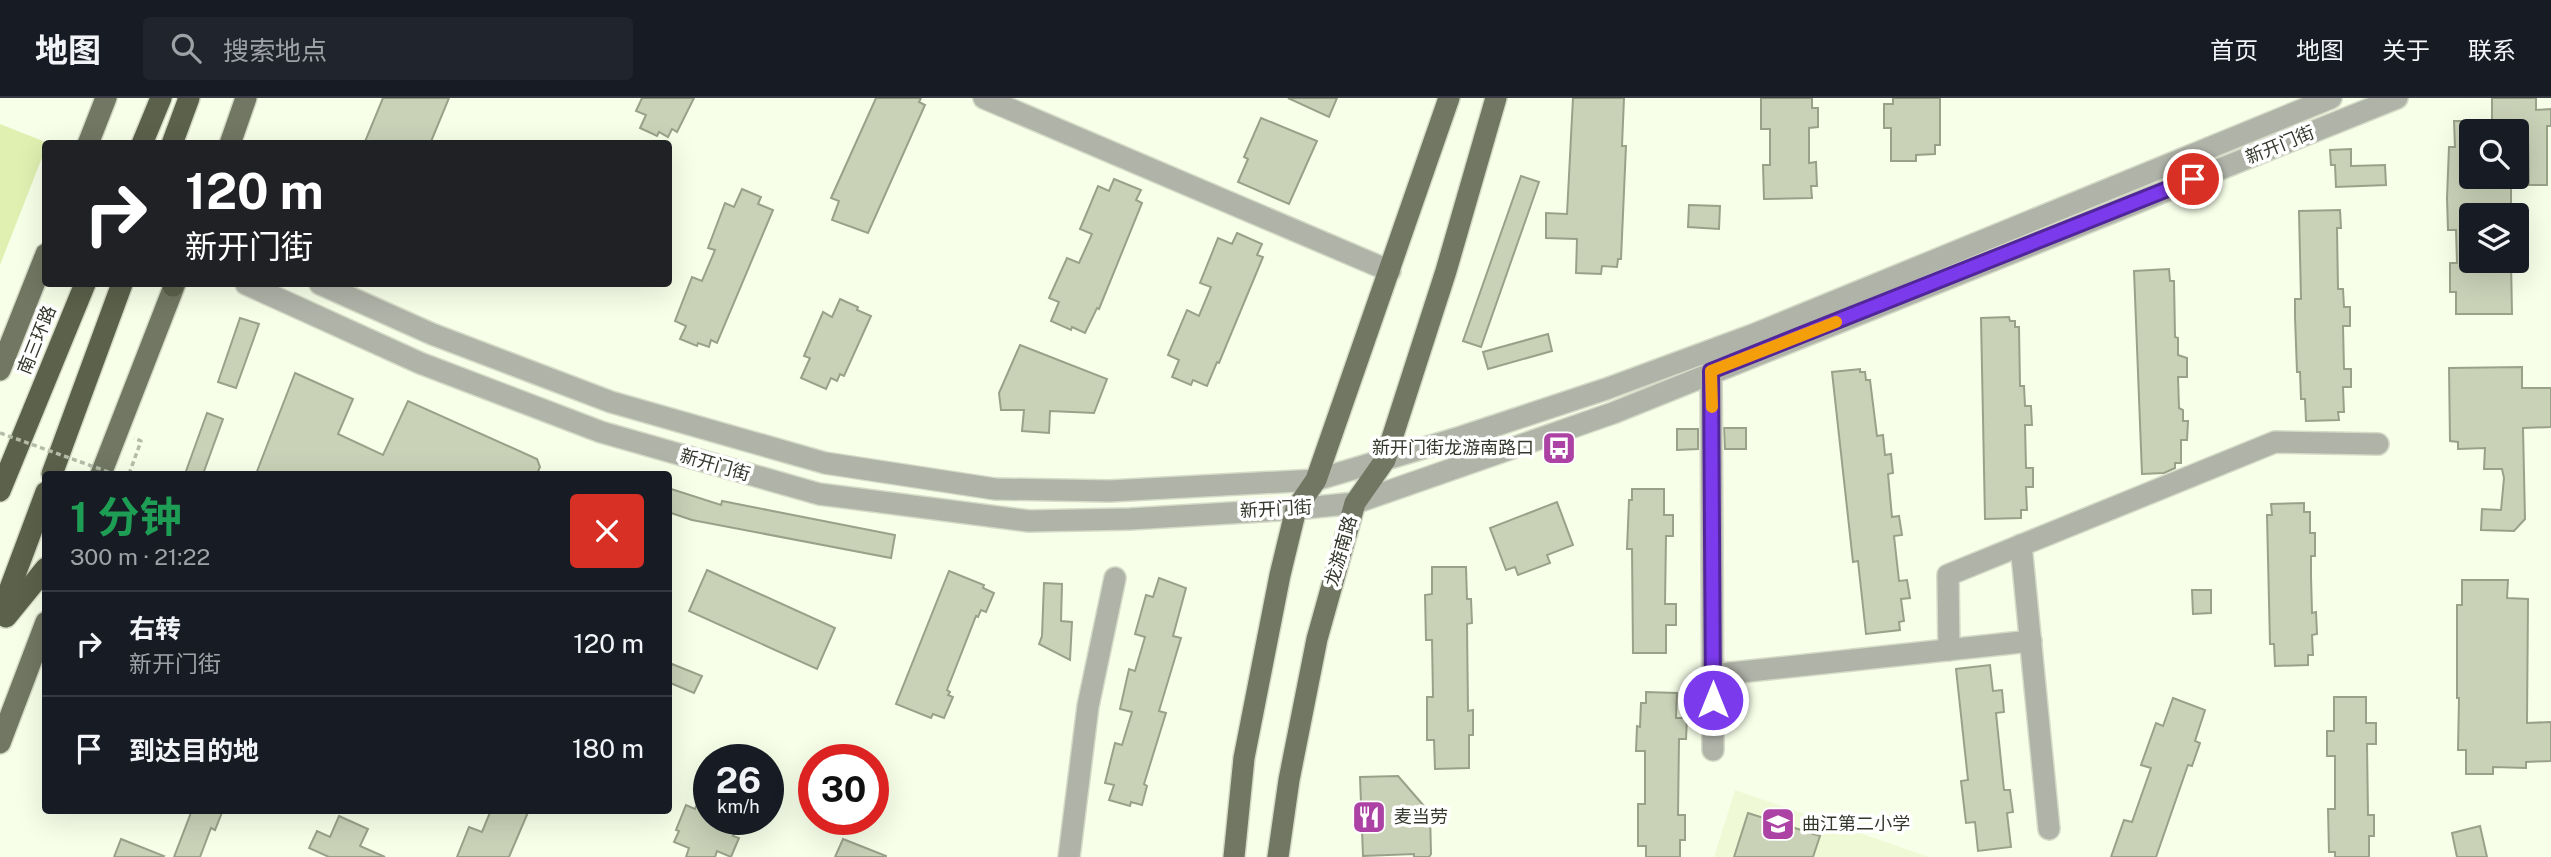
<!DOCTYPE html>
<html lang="zh">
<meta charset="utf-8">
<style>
:root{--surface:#171b24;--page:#20242c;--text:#f1f3f6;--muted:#9ea1a6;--line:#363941}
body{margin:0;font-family:"Public Sans","Noto Sans SC",sans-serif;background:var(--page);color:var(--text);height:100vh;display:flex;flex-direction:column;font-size:26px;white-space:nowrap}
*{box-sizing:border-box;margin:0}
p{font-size:23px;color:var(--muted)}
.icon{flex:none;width:38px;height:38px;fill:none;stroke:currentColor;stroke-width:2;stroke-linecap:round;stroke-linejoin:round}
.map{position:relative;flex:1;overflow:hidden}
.side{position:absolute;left:42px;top:373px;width:630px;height:343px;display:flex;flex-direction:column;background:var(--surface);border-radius:7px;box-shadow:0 7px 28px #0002}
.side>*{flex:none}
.hud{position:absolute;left:42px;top:42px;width:630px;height:147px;border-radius:7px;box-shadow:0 7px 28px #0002;background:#202124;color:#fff;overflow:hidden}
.buttons{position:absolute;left:2459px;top:21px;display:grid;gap:14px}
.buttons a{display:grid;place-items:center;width:70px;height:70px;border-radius:7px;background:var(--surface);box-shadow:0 7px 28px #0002;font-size:35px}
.speed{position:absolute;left:693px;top:646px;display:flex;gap:14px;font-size:35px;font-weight:700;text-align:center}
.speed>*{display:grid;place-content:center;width:91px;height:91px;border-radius:50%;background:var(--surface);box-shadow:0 7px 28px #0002;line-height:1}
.speed small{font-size:18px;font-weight:400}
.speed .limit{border:10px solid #d22;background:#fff;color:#111}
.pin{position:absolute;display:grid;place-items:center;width:60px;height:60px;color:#fff;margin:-30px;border:4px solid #fff;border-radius:50%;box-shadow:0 2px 7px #0007}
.me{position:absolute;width:77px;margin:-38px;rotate:0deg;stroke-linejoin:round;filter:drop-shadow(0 0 5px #0008)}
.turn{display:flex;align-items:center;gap:24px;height:147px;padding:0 28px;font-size:32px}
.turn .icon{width:91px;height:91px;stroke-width:2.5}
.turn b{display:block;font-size:49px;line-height:60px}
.round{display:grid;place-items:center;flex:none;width:74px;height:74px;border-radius:7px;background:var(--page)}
.head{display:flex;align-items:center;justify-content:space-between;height:119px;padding:0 28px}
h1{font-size:42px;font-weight:700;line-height:52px;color:#1e9e55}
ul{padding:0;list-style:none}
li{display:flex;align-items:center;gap:21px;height:105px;padding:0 28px;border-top:2px solid var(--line)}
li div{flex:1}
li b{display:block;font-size:26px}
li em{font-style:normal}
header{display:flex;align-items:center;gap:42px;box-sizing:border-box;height:98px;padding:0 35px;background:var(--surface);border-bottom:2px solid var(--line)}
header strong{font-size:33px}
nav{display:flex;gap:38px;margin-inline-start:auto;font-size:24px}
.search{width:490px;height:63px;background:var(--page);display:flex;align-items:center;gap:18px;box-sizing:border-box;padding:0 24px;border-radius:7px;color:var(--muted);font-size:26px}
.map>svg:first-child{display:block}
.built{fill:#eff9d6}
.green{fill:#dff0b1}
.building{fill:#c9d1b7;stroke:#9aa189;stroke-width:2}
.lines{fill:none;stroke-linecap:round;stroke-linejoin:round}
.minor-casing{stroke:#d5dbc7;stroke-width:24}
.major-casing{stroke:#d5dbc7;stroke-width:24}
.highway-casing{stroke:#d5dbc7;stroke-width:24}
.path{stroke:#b6bcaa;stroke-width:3.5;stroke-dasharray:5 3.5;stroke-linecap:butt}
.minor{stroke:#b0b3a8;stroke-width:21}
.major{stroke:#717763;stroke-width:21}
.highway{stroke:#5b614b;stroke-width:21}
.path-bridge{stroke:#b6bcaa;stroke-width:3.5;stroke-dasharray:5 3.5;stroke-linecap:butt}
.route-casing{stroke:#51269a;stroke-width:18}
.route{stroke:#7c3aed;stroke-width:12}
.slow{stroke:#f59e0b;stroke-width:12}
.labels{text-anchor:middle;stroke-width:7;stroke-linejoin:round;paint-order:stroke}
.street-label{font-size:18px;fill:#33372c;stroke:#fff}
.poi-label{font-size:18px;fill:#33372c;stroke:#fff;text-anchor:start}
</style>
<header>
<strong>地图</strong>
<div class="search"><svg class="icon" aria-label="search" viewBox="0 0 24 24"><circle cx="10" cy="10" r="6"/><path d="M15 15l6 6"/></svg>搜索地点</div>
<nav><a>首页</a><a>地图</a><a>关于</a><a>联系</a></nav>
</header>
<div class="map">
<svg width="2551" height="759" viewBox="0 0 2551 759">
<rect width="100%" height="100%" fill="#f8ffe9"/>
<path class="built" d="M 1735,692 L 1929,759 L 1714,759 Z"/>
<path class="green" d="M 0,26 L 48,45 L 46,46 L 45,52 L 0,167 Z"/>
<g class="building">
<path d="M 383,0 L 449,0 L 430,46 L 364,46 Z"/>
<path d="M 642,0 L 694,0 L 677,34 L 672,31 L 668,39 L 659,34 L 657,38 L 640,30 L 646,17 L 636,13 Z"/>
<path d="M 876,0 L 921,0 L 919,4 L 925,7 L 868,135 L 832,122 L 839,103 L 831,100 Z"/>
<path d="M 1288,0 L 1337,0 L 1329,19 Z"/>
<path d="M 1573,0 L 1624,0 L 1622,48 L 1626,48 L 1621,161 L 1618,161 L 1617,169 L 1602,168 L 1601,176 L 1576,175 L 1577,141 L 1546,140 L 1546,115 L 1567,116 Z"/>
<path d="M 1761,0 L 1812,0 L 1812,10 L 1818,10 L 1818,29 L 1809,30 L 1809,65 L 1816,64 L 1817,88 L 1811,88 L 1812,100 L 1764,101 L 1763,67 L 1770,67 L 1770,31 L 1761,31 Z"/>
<path d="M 1893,0 L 1940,0 L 1940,47 L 1935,47 L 1935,56 L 1916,57 L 1916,63 L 1891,63 L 1891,30 L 1884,30 L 1884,6 L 1893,6 Z"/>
<path d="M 2492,0 L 2536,0 L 2536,12 L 2551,11 L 2551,28 L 2547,28 L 2547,87 L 2529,87 L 2528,33 L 2492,33 Z"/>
<path d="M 1261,20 L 1317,43 L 1289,106 L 1238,84 L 1248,61 L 1244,59 Z"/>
<path d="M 2454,23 L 2471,23 L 2471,79 L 2511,79 L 2511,117 L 2471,117 L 2471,163 L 2511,163 L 2512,216 L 2456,216 L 2456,194 L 2450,194 L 2450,165 L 2457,165 L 2456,132 L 2448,132 L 2447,100 L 2449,49 L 2455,49 Z"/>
<path d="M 2351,51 L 2351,68 L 2385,67 L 2386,87 L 2336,89 L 2335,67 L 2331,67 L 2330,52 Z"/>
<path d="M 1521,78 L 1539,84 L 1481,249 L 1463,243 Z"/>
<path d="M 1114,81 L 1141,92 L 1136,102 L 1142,105 L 1099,211 L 1097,210 L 1085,235 L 1072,229 L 1071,232 L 1051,223 L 1059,204 L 1049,200 L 1067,160 L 1079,165 L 1092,136 L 1080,131 L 1098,88 L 1109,93 Z"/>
<path d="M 742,91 L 761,99 L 758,106 L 773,112 L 717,245 L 711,242 L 709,249 L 698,245 L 697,248 L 680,241 L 686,228 L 675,223 L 692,179 L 702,183 L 715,152 L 708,150 L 725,105 L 734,109 Z"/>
<path d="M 1689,107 L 1720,108 L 1719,131 L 1688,129 Z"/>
<path d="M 2340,112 L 2341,130 L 2337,130 L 2338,191 L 2343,191 L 2344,209 L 2350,209 L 2350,228 L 2343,228 L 2344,271 L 2351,271 L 2351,289 L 2343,289 L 2344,314 L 2338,314 L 2339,322 L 2306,323 L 2305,301 L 2301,301 L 2300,274 L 2297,274 L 2295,219 L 2295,201 L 2301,201 L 2299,113 Z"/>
<path d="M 1237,135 L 1262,146 L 1257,157 L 1263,159 L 1219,265 L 1217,264 L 1207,288 L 1193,282 L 1191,287 L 1172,279 L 1179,262 L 1168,257 L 1187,212 L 1199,218 L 1211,189 L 1200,185 L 1218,140 L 1232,146 Z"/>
<path d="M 2169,171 L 2170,183 L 2174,183 L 2175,239 L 2178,240 L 2178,257 L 2187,260 L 2187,279 L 2178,279 L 2179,310 L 2183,312 L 2183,323 L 2188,323 L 2187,342 L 2181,342 L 2181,365 L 2175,365 L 2175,370 L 2164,375 L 2142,376 L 2134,173 Z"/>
<path d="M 840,201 L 858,209 L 857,212 L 871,218 L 844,278 L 840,276 L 837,283 L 831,280 L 826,291 L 801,280 L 810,260 L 804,258 L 823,214 L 832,219 Z"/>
<path d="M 2009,219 L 2010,223 L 2015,223 L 2015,229 L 2019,229 L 2020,288 L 2024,288 L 2025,308 L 2031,308 L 2032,327 L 2025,327 L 2026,370 L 2033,370 L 2033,389 L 2026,389 L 2027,412 L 2021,412 L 2021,420 L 1985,421 L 1981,220 Z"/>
<path d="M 240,220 L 259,226 L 236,290 L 218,284 Z"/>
<path d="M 1548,236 L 1552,253 L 1488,271 L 1483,254 Z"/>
<path d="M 1020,247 L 1107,281 L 1094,315 L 1050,313 L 1049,335 L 1022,333 L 1024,312 L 1001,312 L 999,295 Z"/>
<path d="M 2522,269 L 2522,290 L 2551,290 L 2551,329 L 2523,330 L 2525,421 L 2514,433 L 2481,432 L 2482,411 L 2501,412 L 2504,380 L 2502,371 L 2484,371 L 2485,350 L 2458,351 L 2458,344 L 2450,343 L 2449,270 Z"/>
<path d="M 1860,271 L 1860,274 L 1865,274 L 1866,282 L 1870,282 L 1877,338 L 1883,337 L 1885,357 L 1891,356 L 1893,375 L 1888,376 L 1892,419 L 1899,418 L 1902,437 L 1894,438 L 1899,483 L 1907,482 L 1910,500 L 1901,501 L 1904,523 L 1899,524 L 1900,532 L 1866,536 L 1858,463 L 1853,464 L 1832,274 Z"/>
<path d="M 295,275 L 353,301 L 338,336 L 383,357 L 408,303 L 537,361 L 540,369 L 537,376 L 256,376 Z"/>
<path d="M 207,315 L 223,321 L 203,376 L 185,376 Z"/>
<path d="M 1724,330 L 1746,330 L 1746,351 L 1725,351 Z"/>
<path d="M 1677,331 L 1698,331 L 1698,351 L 1677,352 Z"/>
<path d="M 668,390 L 721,407 L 722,403 L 895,437 L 891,460 L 692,422 L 668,414 Z"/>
<path d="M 1632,391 L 1664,391 L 1664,417 L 1673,417 L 1673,438 L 1666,438 L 1665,506 L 1676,506 L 1676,527 L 1666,527 L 1666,555 L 1633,555 L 1632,451 L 1627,451 L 1629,402 L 1632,402 Z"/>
<path d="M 1557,404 L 1573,447 L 1547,457 L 1550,465 L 1518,477 L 1515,469 L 1506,472 L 1490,430 Z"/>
<path d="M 2304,405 L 2304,414 L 2310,414 L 2310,435 L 2315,435 L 2315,458 L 2311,458 L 2311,478 L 2312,515 L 2316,514 L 2317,536 L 2312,537 L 2313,557 L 2308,557 L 2308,567 L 2275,568 L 2274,546 L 2270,546 L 2267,417 L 2272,417 L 2271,406 Z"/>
<path d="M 1432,469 L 1466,469 L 1467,501 L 1471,501 L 1472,525 L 1467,526 L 1468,613 L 1473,612 L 1473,637 L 1469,637 L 1469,670 L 1435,671 L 1434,642 L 1427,642 L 1427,599 L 1433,599 L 1432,542 L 1426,542 L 1425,497 L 1432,496 Z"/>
<path d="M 707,472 L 835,530 L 817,571 L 689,513 Z"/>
<path d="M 949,473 L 984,487 L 983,490 L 994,495 L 986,514 L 981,512 L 978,519 L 976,518 L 947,592 L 950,594 L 948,597 L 953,599 L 944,620 L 933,616 L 931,620 L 896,606 Z"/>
<path d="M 1159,480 L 1186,490 L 1173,538 L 1181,540 L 1159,613 L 1166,615 L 1144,686 L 1147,688 L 1142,707 L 1131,704 L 1130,708 L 1109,702 L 1114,687 L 1105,685 L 1115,645 L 1122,647 L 1132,614 L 1120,611 L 1129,571 L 1135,573 L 1145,539 L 1135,536 L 1146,497 L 1153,499 Z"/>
<path d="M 2462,482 L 2508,482 L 2507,500 L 2528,501 L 2527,625 L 2551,624 L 2551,663 L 2526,664 L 2526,670 L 2493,669 L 2493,676 L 2466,676 L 2466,652 L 2458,652 L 2459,600 L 2457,600 L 2457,507 L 2462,507 Z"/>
<path d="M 1044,485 L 1062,486 L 1061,523 L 1072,524 L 1070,562 L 1039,546 L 1042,538 Z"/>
<path d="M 2192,492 L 2211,492 L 2211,515 L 2193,516 Z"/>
<path d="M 672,566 L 702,578 L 694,595 L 668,584 L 668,574 Z"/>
<path d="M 1990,567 L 1993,593 L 2002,592 L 2004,614 L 1996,615 L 2004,692 L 2010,692 L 2013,714 L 2007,715 L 2011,749 L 1978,753 L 1975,724 L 1966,725 L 1961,683 L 1968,682 L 1956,571 Z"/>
<path d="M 1646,594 L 1677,595 L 1676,620 L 1687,620 L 1686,641 L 1679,641 L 1678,717 L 1685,717 L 1685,742 L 1680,742 L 1680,759 L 1646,759 L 1646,748 L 1638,748 L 1638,706 L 1645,706 L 1645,653 L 1636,653 L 1637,628 L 1640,629 L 1641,605 L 1646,605 Z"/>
<path d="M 2334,599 L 2366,599 L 2366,625 L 2376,625 L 2376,646 L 2367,646 L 2368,717 L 2374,717 L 2374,738 L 2369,738 L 2369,759 L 2335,759 L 2335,754 L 2329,754 L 2328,711 L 2335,711 L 2335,658 L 2327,658 L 2327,633 L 2334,633 Z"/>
<path d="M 2173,600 L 2205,612 L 2195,643 L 2200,645 L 2192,668 L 2188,667 L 2156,759 L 2111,759 L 2124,722 L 2132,724 L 2151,670 L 2141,667 L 2156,625 L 2163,628 Z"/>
<path d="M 708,678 L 709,721 L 741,721 L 733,738 L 739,740 L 731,759 L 717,753 L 715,759 L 686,759 L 689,750 L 674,744 L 679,733 L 676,732 L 686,707 L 695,711 Z"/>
<path d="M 1398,678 L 1430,715 L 1431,756 L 1429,759 L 1414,759 L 1414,756 L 1363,758 L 1360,679 Z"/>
<path d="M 192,712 L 223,712 L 215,732 L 211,730 L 200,759 L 174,759 Z"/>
<path d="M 491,712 L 529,712 L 509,759 L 457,759 L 469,729 L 482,734 Z"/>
<path d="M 1748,715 L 1820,738 L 1813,759 L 1734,759 Z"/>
<path d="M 339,718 L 368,731 L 360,748 L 385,759 L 329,759 L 309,750 L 317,733 L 330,739 Z"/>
<path d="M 2480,728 L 2487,759 L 2457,759 L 2452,735 Z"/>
<path d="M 121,741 L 164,758 L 163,759 L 114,759 Z"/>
<path d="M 843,741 L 886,758 L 886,759 L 835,759 Z"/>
</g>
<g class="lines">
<g class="minor-casing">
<g id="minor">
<path d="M 984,0 L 1390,173"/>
<path d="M 246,186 L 420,265 L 601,334 L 819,396 L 1029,423 L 1130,421 L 1296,411 L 1355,405 L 1613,315 L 2397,0"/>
<path d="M 320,186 L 432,236 L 611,304 L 825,365 L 995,391 L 1110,393 L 1316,382 L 1461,339 L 1606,291 L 1755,236 L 2331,0"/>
<path d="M 1711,273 L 1713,652"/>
<path d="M 2021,447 L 2049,731"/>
<path d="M 1949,552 L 1948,477 L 2275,344 L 2378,346"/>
<path d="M 1712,577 L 2031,543"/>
<path d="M 1069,759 L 1088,608 L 1115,480"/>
</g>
</g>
<g class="major-casing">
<g id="major">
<path d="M 88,46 L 106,0"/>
<path d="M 230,46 L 246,0"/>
<path d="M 0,272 L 46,156"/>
<path d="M 101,376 L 175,186"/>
<path d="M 0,645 L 46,524"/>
<path d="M 1234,759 L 1244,660 L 1280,477 L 1296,411 L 1316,382 L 1449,0"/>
<path d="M 1278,759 L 1289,682 L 1317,541 L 1355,405 L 1385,362 L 1446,173 L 1496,0"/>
</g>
</g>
<g class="highway-casing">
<g id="highway">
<path d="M 142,46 L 161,0"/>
<path d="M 172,46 L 189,0"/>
<path d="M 173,188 L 173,186"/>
<path d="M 52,376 L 122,186"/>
<path d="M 0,393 L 85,186"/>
<path d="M 0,517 L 46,394"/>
<path d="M 6,519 L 46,470"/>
</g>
</g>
<path class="path" d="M 129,376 L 141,343 L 134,340"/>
<use href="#minor" class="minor"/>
<use href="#major" class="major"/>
<use href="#highway" class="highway"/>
<path class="path-bridge" d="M 0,335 L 114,376"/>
</g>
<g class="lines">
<g class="route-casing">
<path id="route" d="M 1713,602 L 1711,273 L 2193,81"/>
</g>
<use href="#route" class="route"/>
<path class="slow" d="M 1712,309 L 1711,273 L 1836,224"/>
</g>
<defs>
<g id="bus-square" transform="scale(1.75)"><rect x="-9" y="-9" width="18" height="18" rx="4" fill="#ac43a4" stroke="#fff"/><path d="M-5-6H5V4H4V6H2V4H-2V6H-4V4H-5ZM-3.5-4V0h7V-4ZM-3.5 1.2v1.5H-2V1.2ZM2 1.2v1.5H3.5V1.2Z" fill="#fff"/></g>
<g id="restaurant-square" transform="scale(1.75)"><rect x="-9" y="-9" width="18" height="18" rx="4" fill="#ac43a4" stroke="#fff"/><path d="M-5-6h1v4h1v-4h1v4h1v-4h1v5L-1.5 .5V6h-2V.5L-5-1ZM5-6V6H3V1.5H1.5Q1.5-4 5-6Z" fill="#fff"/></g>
<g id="school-square" transform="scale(1.75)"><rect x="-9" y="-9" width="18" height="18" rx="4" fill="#ac43a4" stroke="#fff"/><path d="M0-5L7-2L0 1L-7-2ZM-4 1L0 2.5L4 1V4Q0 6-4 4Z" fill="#fff"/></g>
</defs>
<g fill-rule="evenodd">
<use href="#bus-square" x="1559" y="350"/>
<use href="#restaurant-square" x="1369" y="719"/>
<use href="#school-square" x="1778" y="726"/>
</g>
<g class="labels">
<g class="street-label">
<text transform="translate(2280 47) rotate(-22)" y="6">新开门街</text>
<text transform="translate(37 242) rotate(-68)" y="6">南三环路</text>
<text transform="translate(715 367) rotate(16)" y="6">新开门街</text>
<text transform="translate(1276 411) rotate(-3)" y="6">新开门街</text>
<text transform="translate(1341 453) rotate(-74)" y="6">龙游南路</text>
</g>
<g class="poi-label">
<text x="1534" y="356" text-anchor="end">新开门街龙游南路口</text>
<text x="1394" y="725">麦当劳</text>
<text x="1802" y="732">曲江第二小学</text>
</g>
</g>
</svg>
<div class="buttons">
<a><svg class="icon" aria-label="search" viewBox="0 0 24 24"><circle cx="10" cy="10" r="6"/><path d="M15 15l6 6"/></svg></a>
<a><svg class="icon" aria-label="layers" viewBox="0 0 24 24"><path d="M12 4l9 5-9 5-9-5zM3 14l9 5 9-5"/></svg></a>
</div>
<div class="speed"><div>26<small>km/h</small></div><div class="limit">30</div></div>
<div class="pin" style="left:2193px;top:81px;background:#d93025"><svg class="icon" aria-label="arrive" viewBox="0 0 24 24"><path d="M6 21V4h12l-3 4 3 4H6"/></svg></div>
<svg class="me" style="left:1713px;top:602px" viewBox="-20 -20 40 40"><circle r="17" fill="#7c3aed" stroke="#fff" stroke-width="3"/><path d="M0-11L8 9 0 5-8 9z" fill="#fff"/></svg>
<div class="hud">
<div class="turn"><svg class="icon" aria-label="right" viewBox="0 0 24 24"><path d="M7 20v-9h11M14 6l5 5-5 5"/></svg><div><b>120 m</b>新开门街</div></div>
</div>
<section class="side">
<div class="head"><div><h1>1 分钟</h1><p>300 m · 21:22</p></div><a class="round" style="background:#d93025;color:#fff"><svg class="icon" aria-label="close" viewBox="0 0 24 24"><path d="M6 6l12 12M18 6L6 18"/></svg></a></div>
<ul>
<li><svg class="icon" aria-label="right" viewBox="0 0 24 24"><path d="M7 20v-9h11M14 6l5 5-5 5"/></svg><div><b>右转</b><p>新开门街</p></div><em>120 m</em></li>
<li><svg class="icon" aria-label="arrive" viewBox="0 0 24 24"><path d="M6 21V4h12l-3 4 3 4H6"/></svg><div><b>到达目的地</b></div><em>180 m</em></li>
</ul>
</section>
</div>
